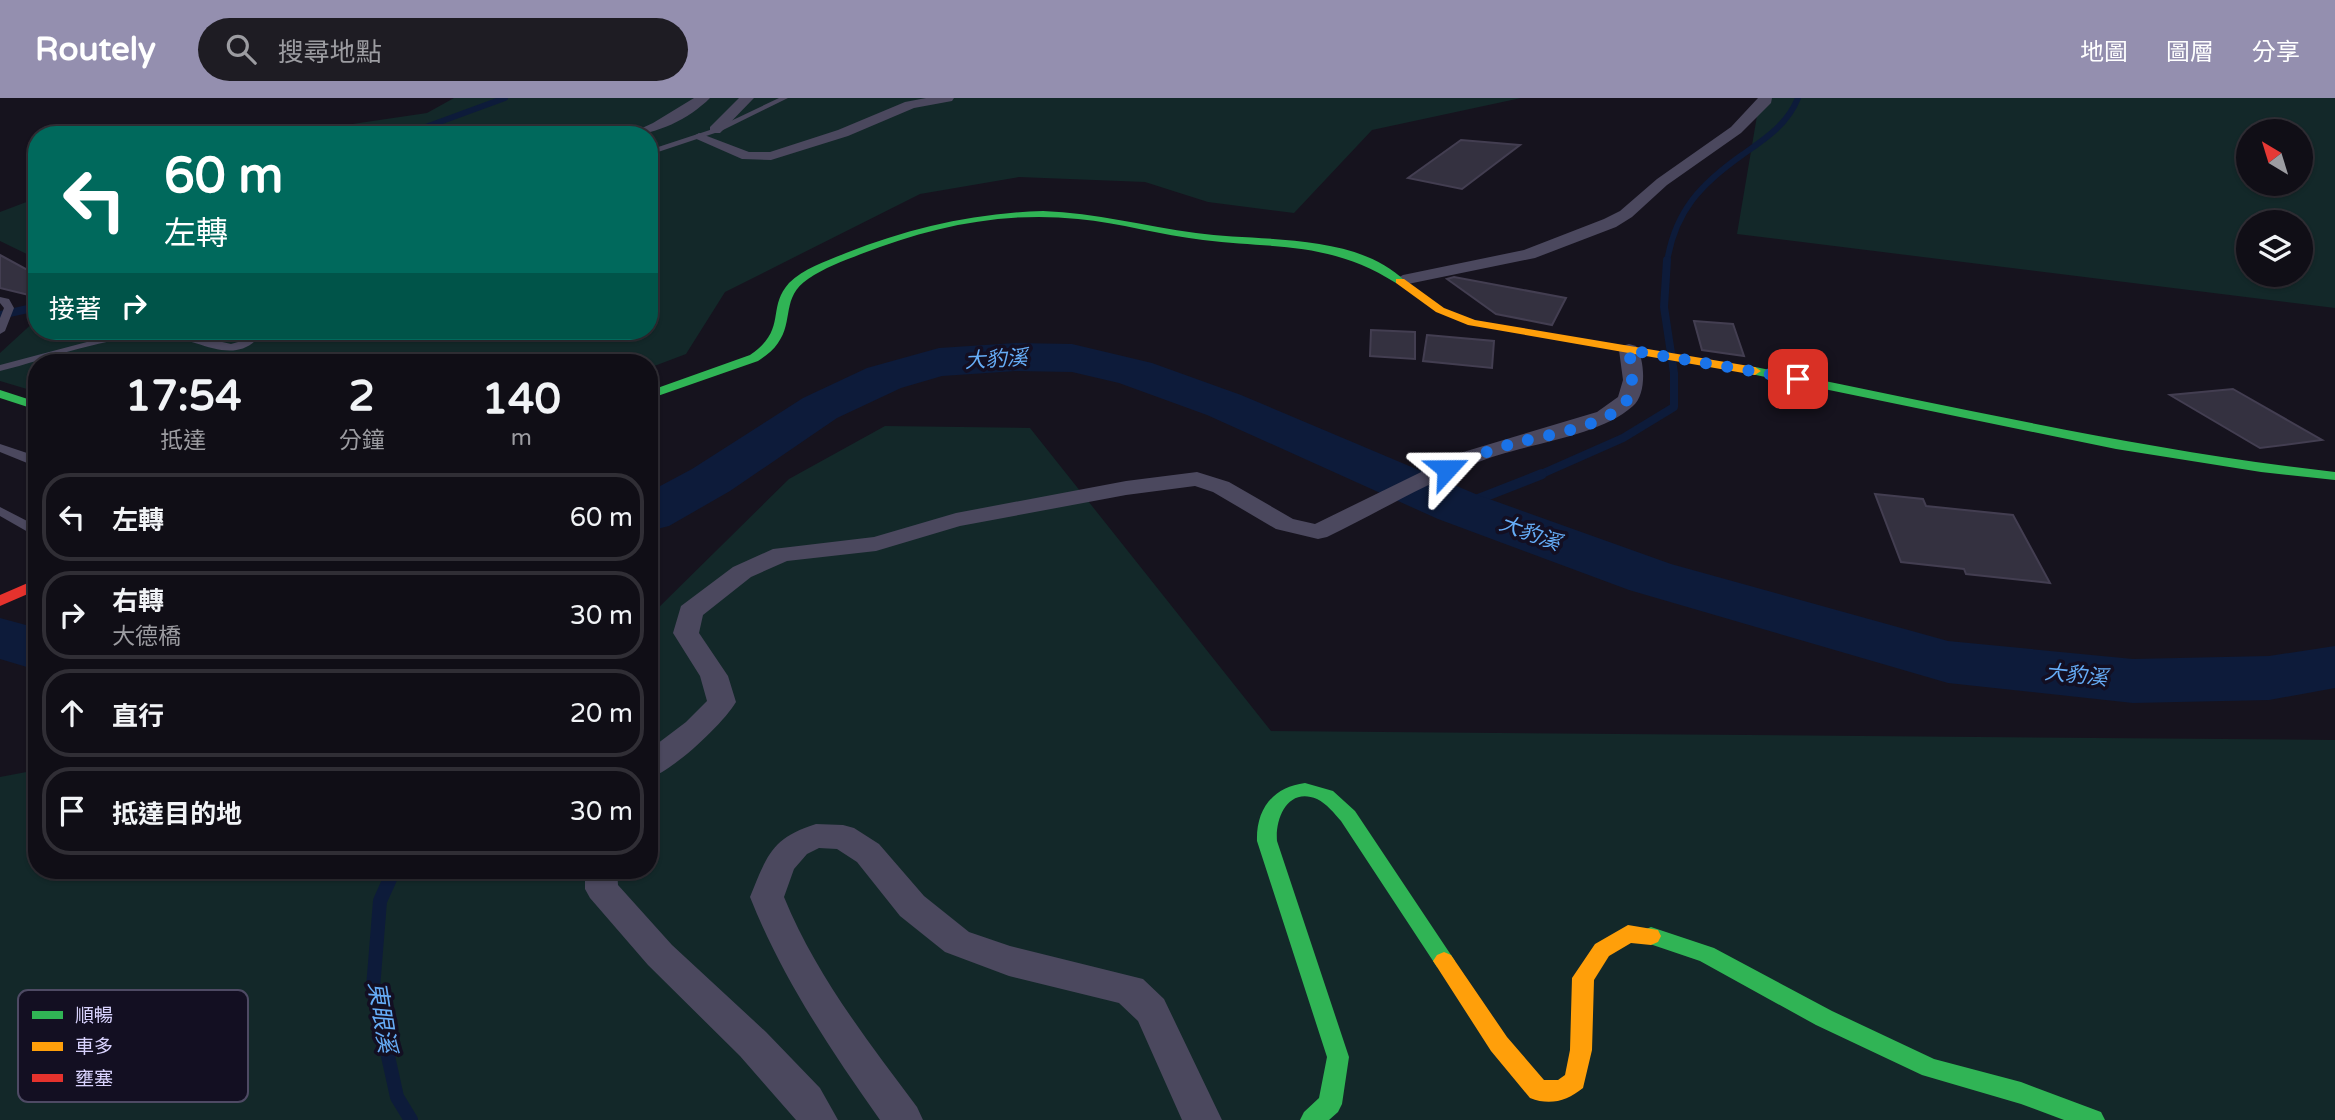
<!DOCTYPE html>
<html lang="zh-TW">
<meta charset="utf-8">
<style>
:root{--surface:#100e16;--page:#1e1c23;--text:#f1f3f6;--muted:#9c9ca1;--line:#302e35;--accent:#948faf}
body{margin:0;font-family:"Varela Round","Noto Sans TC",sans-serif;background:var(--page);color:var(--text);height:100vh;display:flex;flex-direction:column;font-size:26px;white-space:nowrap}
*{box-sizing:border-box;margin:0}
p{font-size:23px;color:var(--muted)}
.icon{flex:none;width:38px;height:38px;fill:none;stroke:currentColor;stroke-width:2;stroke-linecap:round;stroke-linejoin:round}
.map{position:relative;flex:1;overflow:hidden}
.side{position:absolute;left:28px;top:256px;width:630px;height:525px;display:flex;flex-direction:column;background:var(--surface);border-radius:28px;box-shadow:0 2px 5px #0004,0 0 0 2px var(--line)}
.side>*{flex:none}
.top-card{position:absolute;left:28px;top:28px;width:630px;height:214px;border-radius:28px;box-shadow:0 2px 5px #0004,0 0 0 2px var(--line);background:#00695c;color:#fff;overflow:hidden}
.needle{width:46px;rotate:322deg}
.buttons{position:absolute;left:2236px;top:21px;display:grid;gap:14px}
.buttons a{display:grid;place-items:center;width:77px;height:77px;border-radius:50%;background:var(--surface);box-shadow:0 2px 5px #0004,0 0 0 2px var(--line);font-size:35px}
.pin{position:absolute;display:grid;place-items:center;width:60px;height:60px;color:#fff;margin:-30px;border-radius:14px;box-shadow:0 4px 10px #0006}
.me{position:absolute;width:77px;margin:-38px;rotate:66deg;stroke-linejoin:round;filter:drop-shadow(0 0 5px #0008)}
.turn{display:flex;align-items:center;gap:24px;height:147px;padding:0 21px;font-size:32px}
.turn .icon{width:91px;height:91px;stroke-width:2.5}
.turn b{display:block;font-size:49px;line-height:60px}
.then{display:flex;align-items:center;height:66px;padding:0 21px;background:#0003;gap:14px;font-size:26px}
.eta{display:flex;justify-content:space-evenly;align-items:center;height:119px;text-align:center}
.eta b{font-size:42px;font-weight:700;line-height:49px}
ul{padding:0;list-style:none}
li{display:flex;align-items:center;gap:21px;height:88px;margin:0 14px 10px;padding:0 7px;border:4px solid var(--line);border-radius:28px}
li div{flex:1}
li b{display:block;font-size:26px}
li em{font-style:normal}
header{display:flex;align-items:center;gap:42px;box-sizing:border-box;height:98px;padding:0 35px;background:var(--accent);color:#fff}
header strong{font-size:33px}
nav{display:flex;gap:38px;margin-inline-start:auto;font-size:24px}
.search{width:490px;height:63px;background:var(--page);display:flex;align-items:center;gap:18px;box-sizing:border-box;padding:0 24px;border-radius:38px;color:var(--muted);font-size:26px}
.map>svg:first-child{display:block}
.green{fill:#132829;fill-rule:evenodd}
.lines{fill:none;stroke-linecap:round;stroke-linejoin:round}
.stream-far3{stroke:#0d1b3a;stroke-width:6}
.stream-far2{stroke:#0d1b3a;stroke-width:8}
.stream-far1{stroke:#0d1b3a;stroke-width:10}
.stream{stroke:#0d1b3a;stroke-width:14}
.river{fill:#0d1b3a;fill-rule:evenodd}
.building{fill:#343140;stroke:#433e51;stroke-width:2}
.lane{fill:#4b485e;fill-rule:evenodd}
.street{fill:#4b485e;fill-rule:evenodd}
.fast{fill:#30b455;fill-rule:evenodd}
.slow{fill:#ff9f0a;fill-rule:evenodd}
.jam{fill:#e5322d;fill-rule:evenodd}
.route{stroke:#1a73e8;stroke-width:12;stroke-dasharray:0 21.6}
.labels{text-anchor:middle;stroke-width:7;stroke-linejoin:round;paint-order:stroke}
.water-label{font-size:21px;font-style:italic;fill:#66adf7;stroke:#130f22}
.near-water-label{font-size:24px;font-style:italic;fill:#66adf7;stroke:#130f22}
.key{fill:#130f22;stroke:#4e4a64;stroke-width:2}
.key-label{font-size:19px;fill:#d8d2fd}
</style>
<header>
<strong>Routely</strong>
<div class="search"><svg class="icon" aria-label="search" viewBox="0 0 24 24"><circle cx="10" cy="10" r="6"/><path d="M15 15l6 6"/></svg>搜尋地點</div>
<nav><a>地圖</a><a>圖層</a><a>分享</a></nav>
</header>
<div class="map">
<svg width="2335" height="1022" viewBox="0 0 2335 1022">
<rect width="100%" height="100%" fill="#16131e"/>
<g class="green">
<path d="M 454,0 L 1521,0 L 1372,32 L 1294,115 L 1208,104 L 1145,84 L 1019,79 L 920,96 L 725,194 L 686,256 L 649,270 L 649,264 L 37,264 L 37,294 L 0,283 L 0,255 L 37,221 L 37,233 L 649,233 L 649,37 L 278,37 L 427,15 Z"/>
<path d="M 1760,0 L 2335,0 L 2335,210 L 1737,136 ZM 2249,33 L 2301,33 L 2301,86 L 2249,86 ZM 2249,124 L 2301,124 L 2301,177 L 2249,177 Z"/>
<path d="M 37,100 L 37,161 L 0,143 L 0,114 Z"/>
<path d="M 885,328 L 1030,330 L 1271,633 L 2335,642 L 2335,1022 L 0,1022 L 0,679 L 37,672 L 37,772 L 649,772 L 649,519 L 789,381 Z"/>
</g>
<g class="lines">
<g class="stream-far3">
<path d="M 404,37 L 505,0"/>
<path d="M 1667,164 C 1675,113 1701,86 1742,57 C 1765,41 1787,27 1798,0"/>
</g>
<g class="stream-far2">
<path d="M 0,217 L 37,209"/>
<path d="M 1537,378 L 1623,340 L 1674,309 L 1674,275 L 1664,209 L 1667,162"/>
</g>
<g class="stream-far1">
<path d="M 1458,409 L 1542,376"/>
<path d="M 0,542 L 4,542"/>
</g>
<path class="stream" d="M 394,772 L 380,803 L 373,890 L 397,999 L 411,1022"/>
<g class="river">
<path d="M 1016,245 L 1072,246 L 1152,265 L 1241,297 L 1478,397 L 1671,466 L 1948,543 L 2133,561 L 2269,558 L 2335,548 L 2335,590 L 2269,602 L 2133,605 L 1948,585 L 1629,492 L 1438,421 L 1207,317 L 1119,285 L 1072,274 L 1016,273 L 942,278 L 901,290 L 837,320 L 730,393 L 669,428 L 649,433 L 649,394 L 692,371 L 803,300 L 867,270 L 939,250 Z"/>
<path d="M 0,520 L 37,530 L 37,572 L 0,561 Z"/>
</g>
</g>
<g class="building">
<path d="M 1461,42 L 1520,47 L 1462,91 L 1408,80 Z"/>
<path d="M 0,157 L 37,177 L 37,199 L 0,190 Z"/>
<path d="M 1454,179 L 1566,200 L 1552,227 L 1496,216 L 1447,181 Z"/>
<path d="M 1694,223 L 1733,226 L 1744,258 L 1702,252 Z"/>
<path d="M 1371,232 L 1415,234 L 1415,261 L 1370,258 Z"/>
<path d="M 1427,237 L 1494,243 L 1492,270 L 1423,263 Z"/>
<path d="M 2233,291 L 2322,342 L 2260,350 L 2170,297 Z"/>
<path d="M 1875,396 L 1923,401 L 1926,408 L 2013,417 L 2050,485 L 1966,476 L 1964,471 L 1901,464 Z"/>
</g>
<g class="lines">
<g class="lane">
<path d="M 779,0 L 788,0 L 721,33 L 649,57 L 649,52 L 716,30 Z"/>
<path d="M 0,199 L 9,201 L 14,210 L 5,233 L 0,236 L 0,220 L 4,210 L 0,205 Z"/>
<path d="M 144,233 L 174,233 L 231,246 L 245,242 L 244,233 L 254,233 L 255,243 C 229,267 192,238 163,238 C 108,237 52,260 0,273 L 0,267 L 102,240 Z"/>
<path d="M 0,346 L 36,358 L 37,369 L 0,354 Z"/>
<path d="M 0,409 L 33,426 L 37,425 L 37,434 L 28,434 L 0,418 Z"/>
</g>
<g class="street">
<path d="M 694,0 L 710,0 C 689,21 656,37 627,37 L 653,25 Z"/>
<path d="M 739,0 L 754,0 L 720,35 L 710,35 L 710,29 Z"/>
<path d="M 926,0 L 954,0 L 952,3 L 914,10 L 848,38 L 771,62 L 742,61 L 692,39 L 699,35 L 749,54 L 770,54 L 838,32 L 905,4 Z"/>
<path d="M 1758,0 L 1772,0 L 1771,5 L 1741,35 L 1667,87 L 1632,119 L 1616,129 L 1535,160 L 1403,187 L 1394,182 L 1403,177 L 1524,152 L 1604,121 L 1620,113 L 1657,81 L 1731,29 Z"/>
<path d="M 1629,246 L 1636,248 C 1645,262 1647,296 1633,308 C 1596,341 1521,345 1474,366 C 1424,387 1376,415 1327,439 L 1318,441 L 1276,431 L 1213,394 L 1195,388 L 1126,397 L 960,428 L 876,453 L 787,463 L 751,479 L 703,517 L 699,535 L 728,578 L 736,604 C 723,626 673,673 649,680 L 649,652 L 686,624 L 707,603 L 700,578 L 673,535 L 681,508 L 733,469 L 773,451 L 874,439 L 956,415 L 1126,383 L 1197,374 L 1229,384 L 1293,421 L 1315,426 L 1460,355 L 1597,314 L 1618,299 L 1623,282 L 1619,252 L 1622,248 Z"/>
<path d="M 816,726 L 843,727 L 854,730 L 879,746 L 924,798 L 969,834 L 1010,848 L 1143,881 L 1164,901 L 1222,1022 L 1182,1022 L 1138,923 L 1119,905 L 1009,878 L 945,854 L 900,818 L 857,764 L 837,751 L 819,750 L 807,756 L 794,771 L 784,799 C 816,877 867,942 917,1009 L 923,1022 L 880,1022 C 830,951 782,880 750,799 C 767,758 771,740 816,726 Z"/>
<path d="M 585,772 L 617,772 L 618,787 L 672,847 L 766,934 L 820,990 L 838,1022 L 796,1022 L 740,958 L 648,867 L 590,800 L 585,791 Z"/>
</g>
<g class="fast">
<path d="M 1043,113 C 1096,115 1145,128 1196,135 C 1260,144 1355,134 1405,183 L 1396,185 C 1329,143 1278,151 1203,142 C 1161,137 1120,125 1078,121 C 1003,113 930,129 861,156 C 843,163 824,170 808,181 C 781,199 794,223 778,245 C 773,253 765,258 758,263 L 649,301 L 649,293 L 750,257 C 788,231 766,211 789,185 C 804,170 827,163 846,155 C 910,130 974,115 1043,113 Z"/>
<path d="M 1755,269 C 1948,307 2139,352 2335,374 L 2335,382 L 2261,374 L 2116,351 L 1751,276 L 1749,273 Z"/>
<path d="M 0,292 L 37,304 L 37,312 L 0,300 Z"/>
<path d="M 1305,685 L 1333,693 L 1355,713 L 1455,863 L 1451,869 L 1444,872 L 1437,869 L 1341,723 C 1334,715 1327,706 1317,701 C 1288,689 1275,720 1277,743 L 1349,959 L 1342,1006 L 1338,1014 L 1329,1022 L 1300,1022 L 1304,1014 L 1319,1000 L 1327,959 L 1257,743 C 1256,711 1273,689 1305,685 Z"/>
<path d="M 1651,829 L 1714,850 L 1832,913 L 1934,961 L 2021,984 L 2101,1014 L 2105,1022 L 2064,1022 L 2021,1006 L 1922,977 L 1816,927 L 1700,863 L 1644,844 L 1641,838 L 1644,832 Z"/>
</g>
<g class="slow">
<path d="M 1396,181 L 1404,181 L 1444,210 L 1475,222 L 1755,269 L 1761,273 L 1755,277 L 1468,227 L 1436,214 L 1396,185 Z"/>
<path d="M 1628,827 L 1658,832 L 1661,838 L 1658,844 L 1651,847 L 1631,845 L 1609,858 L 1594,882 L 1592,952 L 1583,990 C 1567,1003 1550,1008 1530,1000 L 1491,953 L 1437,869 L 1433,863 L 1437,857 L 1444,854 L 1451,857 L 1507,939 L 1544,982 L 1558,982 L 1565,977 L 1570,952 L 1572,880 L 1595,846 Z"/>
</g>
<path class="jam" d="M 37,481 L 37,492 L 0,508 L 0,497 Z"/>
</g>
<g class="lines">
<path class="route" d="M 1447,371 C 1467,361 1487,353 1508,347 C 1537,338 1614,329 1628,300 C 1635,285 1631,268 1629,252 L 1798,281"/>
</g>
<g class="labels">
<g class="water-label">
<text transform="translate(996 261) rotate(-3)" y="7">大豹溪</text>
<text transform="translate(1530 435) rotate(20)" y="7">大豹溪</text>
<text transform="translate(2076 577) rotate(6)" y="7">大豹溪</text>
</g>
<g class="near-water-label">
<text transform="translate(382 919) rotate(81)" y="8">東眼溪</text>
</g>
</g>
<rect x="18" y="892" width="230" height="112" rx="10" class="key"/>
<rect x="32" y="913" width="31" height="8" fill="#30b455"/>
<rect x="32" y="944" width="31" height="9" fill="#ff9f0a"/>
<rect x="32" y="976" width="31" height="8" fill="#e5322d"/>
<g class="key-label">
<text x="75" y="924">順暢</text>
<text x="75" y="955">車多</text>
<text x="75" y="987">壅塞</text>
</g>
</svg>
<div class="buttons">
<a><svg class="needle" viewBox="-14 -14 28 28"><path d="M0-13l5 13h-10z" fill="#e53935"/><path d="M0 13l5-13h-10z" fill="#9c9ca1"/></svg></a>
<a><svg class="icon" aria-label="layers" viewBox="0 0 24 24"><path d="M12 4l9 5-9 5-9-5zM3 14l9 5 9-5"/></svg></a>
</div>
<div class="pin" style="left:1798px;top:281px;background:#d93025"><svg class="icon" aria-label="arrive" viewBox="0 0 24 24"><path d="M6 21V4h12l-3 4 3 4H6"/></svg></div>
<svg class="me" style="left:1447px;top:371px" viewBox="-20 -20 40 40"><path d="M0-17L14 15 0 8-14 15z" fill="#1a73e8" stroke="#fff" stroke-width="4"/></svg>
<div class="top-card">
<div class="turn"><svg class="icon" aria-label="left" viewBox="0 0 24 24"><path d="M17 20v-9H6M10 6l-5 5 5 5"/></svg><div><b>60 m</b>左轉</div></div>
<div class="then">接著<svg class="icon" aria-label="right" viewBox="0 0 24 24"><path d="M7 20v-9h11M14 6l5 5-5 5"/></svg></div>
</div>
<section class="side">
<div class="eta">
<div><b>17:54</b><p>抵達</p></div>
<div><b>2</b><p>分鐘</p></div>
<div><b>140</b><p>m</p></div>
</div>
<ul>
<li><svg class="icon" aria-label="left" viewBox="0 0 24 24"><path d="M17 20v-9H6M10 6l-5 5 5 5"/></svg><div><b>左轉</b></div><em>60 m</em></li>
<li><svg class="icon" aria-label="right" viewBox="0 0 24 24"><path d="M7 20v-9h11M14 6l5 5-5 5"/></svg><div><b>右轉</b><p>大德橋</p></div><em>30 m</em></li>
<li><svg class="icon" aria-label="ahead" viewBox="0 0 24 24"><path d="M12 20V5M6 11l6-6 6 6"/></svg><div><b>直行</b></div><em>20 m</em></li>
<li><svg class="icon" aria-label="arrive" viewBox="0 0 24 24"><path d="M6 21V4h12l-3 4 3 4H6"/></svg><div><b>抵達目的地</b></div><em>30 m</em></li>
</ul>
</section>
</div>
